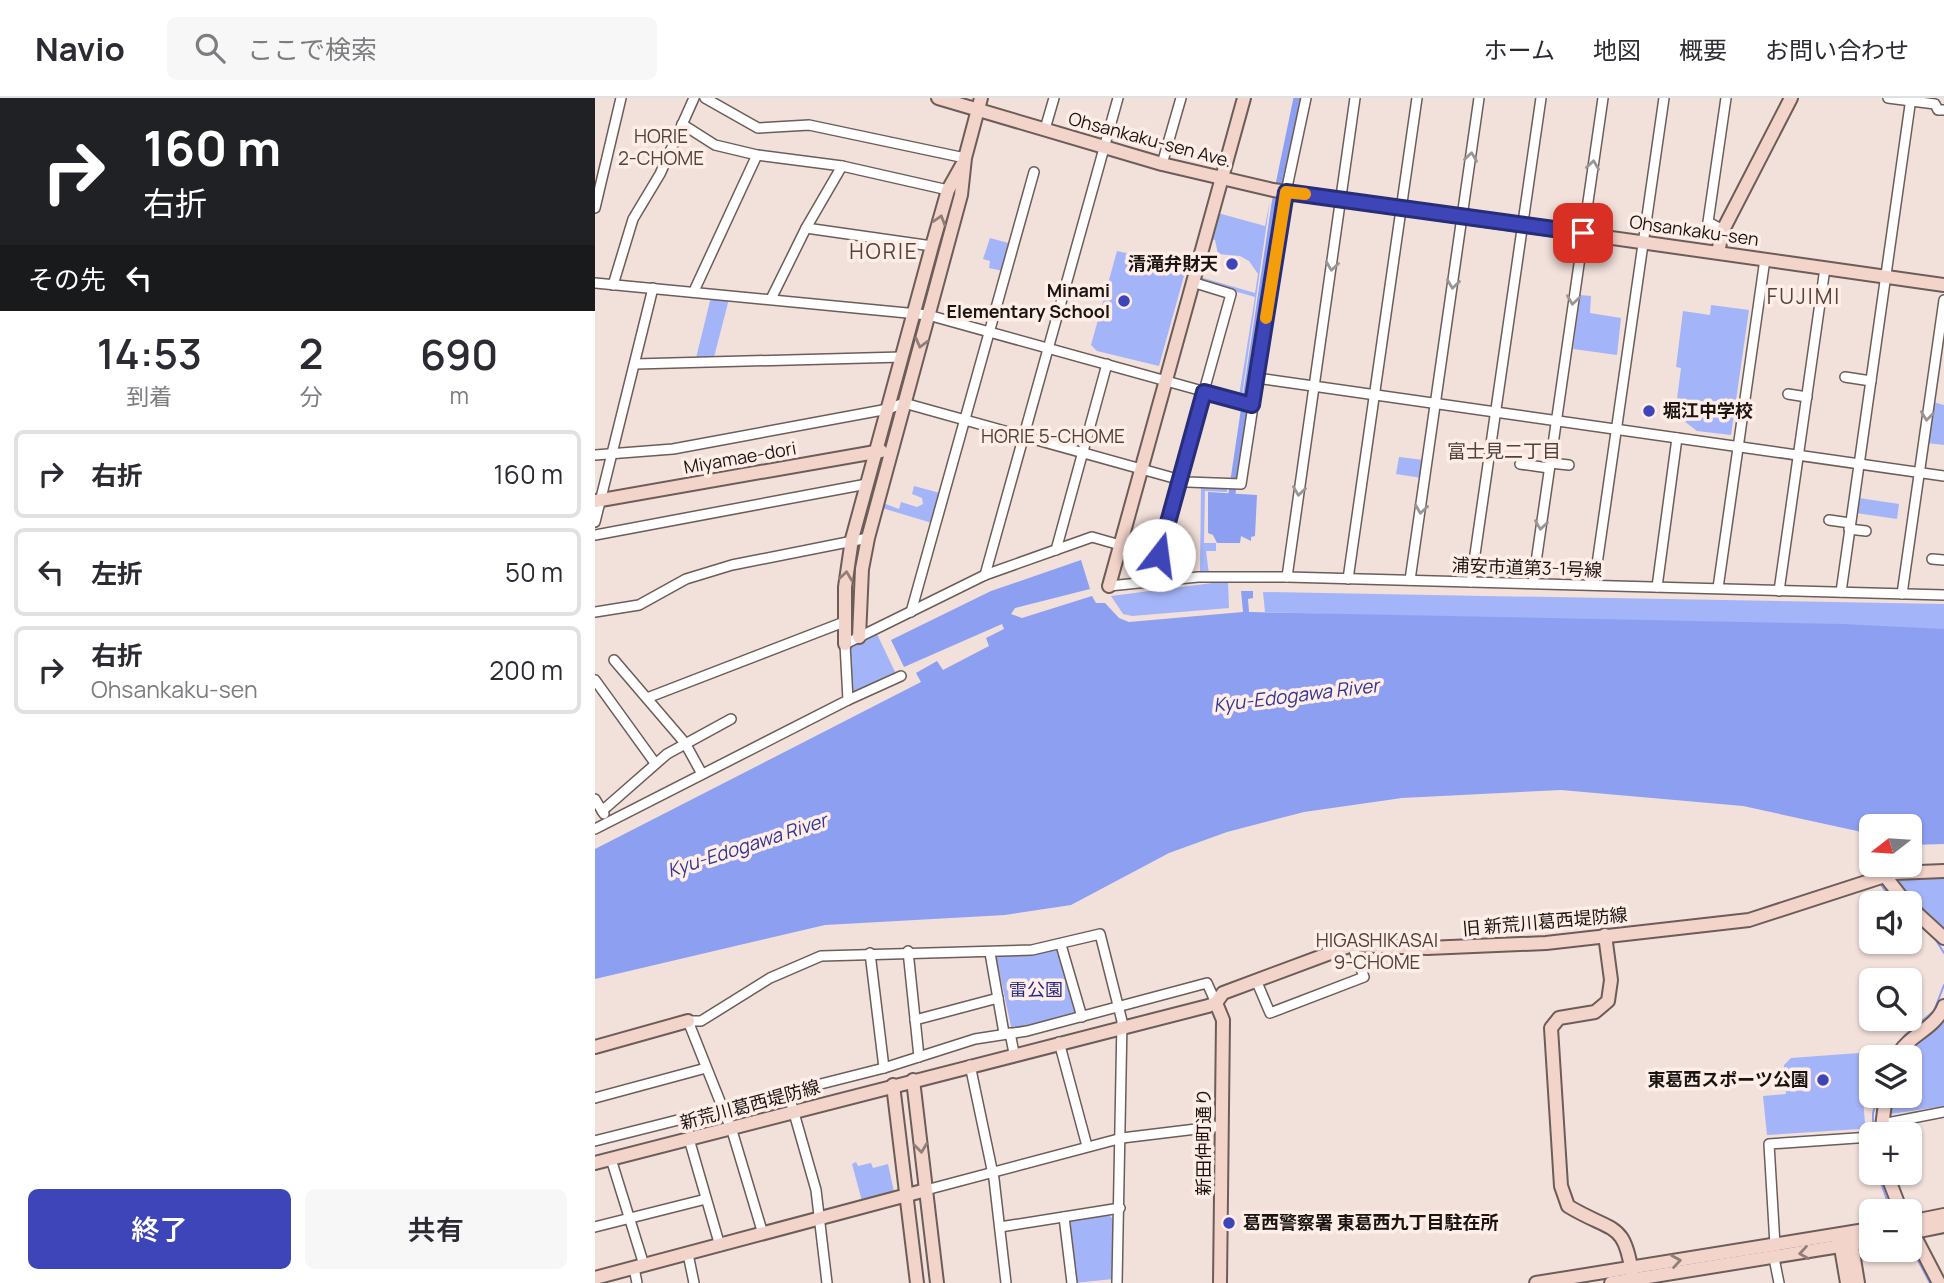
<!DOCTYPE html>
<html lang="ja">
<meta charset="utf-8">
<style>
:root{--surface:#fff;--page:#f7f7f7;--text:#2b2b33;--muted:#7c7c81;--line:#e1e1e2;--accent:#3d45b9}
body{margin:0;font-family:Manrope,"Noto Sans JP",sans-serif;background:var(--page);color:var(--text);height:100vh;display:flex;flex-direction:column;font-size:26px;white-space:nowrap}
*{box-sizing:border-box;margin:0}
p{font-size:23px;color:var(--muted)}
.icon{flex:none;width:38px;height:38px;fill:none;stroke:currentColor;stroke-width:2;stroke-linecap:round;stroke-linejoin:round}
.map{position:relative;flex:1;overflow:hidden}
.sheet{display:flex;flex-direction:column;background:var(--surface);width:595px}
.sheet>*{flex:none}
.hud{background:#202124;color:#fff;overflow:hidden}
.needle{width:46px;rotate:253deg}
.tools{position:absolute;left:1264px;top:716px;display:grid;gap:14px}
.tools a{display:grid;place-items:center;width:63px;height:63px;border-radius:10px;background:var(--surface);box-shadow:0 2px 5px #0004;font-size:35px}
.pin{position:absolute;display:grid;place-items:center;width:60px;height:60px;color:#fff;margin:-30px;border-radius:14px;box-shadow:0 4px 10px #0006}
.me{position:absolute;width:77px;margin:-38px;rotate:15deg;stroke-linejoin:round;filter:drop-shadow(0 0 5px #0008)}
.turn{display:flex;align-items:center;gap:24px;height:147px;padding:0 28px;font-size:32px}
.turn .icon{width:91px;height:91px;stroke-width:2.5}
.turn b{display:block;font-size:49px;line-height:60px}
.then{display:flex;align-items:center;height:66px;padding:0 28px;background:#0003;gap:14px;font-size:26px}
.eta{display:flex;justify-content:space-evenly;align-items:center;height:119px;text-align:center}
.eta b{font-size:42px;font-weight:600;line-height:49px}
.button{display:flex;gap:14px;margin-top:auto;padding:14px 28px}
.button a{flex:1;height:80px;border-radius:10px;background:var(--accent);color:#fff;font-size:28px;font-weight:600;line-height:80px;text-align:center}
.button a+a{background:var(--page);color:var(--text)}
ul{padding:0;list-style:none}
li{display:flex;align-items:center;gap:21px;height:88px;margin:0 14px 10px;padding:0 14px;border:4px solid var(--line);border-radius:10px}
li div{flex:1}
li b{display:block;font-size:26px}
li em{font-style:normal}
header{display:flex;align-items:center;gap:42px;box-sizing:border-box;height:98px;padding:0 35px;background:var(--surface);border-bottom:2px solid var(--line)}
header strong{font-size:33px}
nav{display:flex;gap:38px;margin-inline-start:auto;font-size:24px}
.search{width:490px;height:63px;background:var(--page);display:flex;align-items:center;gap:18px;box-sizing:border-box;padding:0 24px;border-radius:10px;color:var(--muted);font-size:26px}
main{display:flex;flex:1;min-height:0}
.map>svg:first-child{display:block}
.green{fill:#a4b4f8}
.water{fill:#8d9ff1}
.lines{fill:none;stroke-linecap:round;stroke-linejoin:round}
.stream{stroke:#8d9ff1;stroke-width:2}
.canal{stroke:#8d9ff1;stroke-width:7}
.street-casing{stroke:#6c5d58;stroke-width:12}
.secondary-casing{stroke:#6c5d58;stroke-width:16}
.street{stroke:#fff;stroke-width:9}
.secondary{stroke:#f3d4cb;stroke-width:12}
.oneway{stroke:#989594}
.oneway2{stroke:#917e78}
.route-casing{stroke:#282d78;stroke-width:18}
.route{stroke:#3d45b9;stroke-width:12}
.slow{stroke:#f59e0b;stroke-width:12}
.poi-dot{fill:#3d45b9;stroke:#ffede7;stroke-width:2.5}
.labels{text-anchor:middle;stroke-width:7;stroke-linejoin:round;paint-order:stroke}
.street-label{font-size:18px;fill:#1a1412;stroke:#ffede7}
.poi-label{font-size:18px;font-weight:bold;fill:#1a1412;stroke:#ffede7;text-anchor:end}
.park-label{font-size:18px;fill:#262986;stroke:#ffede7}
.neighbourhood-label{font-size:19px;fill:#51423e;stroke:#ffede7}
.water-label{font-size:19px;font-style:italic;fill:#303694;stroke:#ffede7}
.quarter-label{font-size:21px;letter-spacing:2px;fill:#51423e;stroke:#ffede7}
</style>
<header>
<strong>Navio</strong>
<div class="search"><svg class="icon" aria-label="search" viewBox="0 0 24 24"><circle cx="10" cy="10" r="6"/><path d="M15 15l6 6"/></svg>ここで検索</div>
<nav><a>ホーム</a><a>地図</a><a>概要</a><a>お問い合わせ</a></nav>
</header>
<main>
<section class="sheet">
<div class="hud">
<div class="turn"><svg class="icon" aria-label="right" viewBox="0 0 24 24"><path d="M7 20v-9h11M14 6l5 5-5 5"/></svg><div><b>160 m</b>右折</div></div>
<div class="then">その先<svg class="icon" aria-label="left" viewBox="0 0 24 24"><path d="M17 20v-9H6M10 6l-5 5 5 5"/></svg></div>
</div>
<div class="eta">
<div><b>14:53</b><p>到着</p></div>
<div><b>2</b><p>分</p></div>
<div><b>690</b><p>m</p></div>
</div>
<ul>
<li><svg class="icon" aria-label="right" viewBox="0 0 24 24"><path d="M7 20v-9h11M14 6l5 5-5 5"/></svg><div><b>右折</b></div><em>160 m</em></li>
<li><svg class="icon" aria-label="left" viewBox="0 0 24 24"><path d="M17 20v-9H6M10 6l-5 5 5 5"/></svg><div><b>左折</b></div><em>50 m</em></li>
<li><svg class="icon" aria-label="right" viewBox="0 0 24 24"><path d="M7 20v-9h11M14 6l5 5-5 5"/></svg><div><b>右折</b><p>Ohsankaku-sen</p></div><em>200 m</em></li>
</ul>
<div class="button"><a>終了</a><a>共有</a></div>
</section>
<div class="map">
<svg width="1349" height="1185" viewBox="0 0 1349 1185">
<rect width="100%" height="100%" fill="#f2e0da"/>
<g class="green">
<path d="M 675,103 L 647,298 L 644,298 L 660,199 L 604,183 L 605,179 L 660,195 L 663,176 L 654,163 L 645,158 L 623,156 L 620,142 L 616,141 L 623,115 L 670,128 Z"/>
<path d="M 395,140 L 417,146 L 408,173 L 394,170 L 395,163 L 388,161 Z"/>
<path d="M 522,153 L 552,160 L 554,156 L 592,167 L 564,268 L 502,253 L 496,247 Z"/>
<path d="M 985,197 L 996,198 L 995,215 L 1026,220 L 1022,257 L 978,251 Z"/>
<path d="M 116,199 L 134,201 L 119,259 L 101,260 Z"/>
<path d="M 1116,207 L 1154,212 L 1136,337 L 1102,333 L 1080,316 L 1086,270 L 1081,269 L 1088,213 L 1115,217 Z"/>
<path d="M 1338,304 L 1349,307 L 1349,347 L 1332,345 Z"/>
<path d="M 804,359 L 829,362 L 827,380 L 801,376 Z"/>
<path d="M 606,386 L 632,387 L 632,394 L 610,393 L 609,445 L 621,445 L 621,453 L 611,453 L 614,476 L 605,476 Z"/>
<path d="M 319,388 L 345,395 L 337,425 L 287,410 L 288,405 L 304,411 L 306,404 L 322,409 L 328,406 L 327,400 L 317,396 Z"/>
<path d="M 1264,400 L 1304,406 L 1302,421 L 1261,415 Z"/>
<path d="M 633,483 L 634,510 L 537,518 L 528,516 L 516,498 Z"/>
<path d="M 668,494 L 1349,506 L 1349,535 L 670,514 Z"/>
<path d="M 281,534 L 301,576 L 257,597 L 254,548 Z"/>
<path d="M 1349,779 L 1349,834 L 1302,789 L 1306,780 Z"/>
<path d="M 461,851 L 482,915 L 417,933 L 401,859 Z"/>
<path d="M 1349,918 L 1349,1008 L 1290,1017 L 1295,998 L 1314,998 L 1314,959 L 1306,959 L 1310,953 L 1346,924 Z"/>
<path d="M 1264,955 L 1270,1025 L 1265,1031 L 1172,1037 L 1168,998 L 1191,996 L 1189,967 L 1196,960 Z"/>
<path d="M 261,1064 L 263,1068 L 276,1065 L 278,1070 L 293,1066 L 299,1094 L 297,1097 L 267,1103 L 257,1066 Z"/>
<path d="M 513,1116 L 520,1123 L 518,1181 L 479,1185 L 471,1129 L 477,1122 Z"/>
</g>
<g class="water">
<path d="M 613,394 L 662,397 L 660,438 L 656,439 L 656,443 L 646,438 L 645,445 L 622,445 L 618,437 L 613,435 Z"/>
<path d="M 486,462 L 495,491 L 420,510 L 416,516 L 427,520 L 497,498 L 501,505 L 510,505 L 524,520 L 534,524 L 648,514 L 646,493 L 658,493 L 658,500 L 653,501 L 654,514 L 1247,526 L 1349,531 L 1349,746 L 1314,747 L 1314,728 L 1276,728 L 1276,736 L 1148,708 L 966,692 L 807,700 L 709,714 L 632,734 L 574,755 L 476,807 L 410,817 L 230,827 L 0,881 L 0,751 L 326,584 L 321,575 L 342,563 L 348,572 L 394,548 L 391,540 L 409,531 L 407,526 L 309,569 L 296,542 L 396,493 Z"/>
</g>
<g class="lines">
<g class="stream">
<path d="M 1278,766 L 1281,775"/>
<path d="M 1284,784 L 1299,805"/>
<path d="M 1314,818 L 1339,839 L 1349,855"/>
<path d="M 1293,959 L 1310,937 L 1339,913 L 1349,887"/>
<path d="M 1278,1036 L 1278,1015 L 1283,998"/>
<path d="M 1282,1074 L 1296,1113"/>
<path d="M 1316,1149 L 1335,1185"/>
</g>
<path class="canal" d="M 637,395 L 680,106 L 702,0"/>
<g class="street-casing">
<g id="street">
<path d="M 110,0 L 163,30 L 214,27 L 370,60"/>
<path d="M 1293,0 L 1340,6 L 1343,12 L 1349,12"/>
<path d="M 87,26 L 120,47 L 162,57 L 247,68 L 353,92"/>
<path d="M 450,31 L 459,0"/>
<path d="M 567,66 L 586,0"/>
<path d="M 0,110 L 26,0"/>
<path d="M 211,130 L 337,148"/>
<path d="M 1128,132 L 1113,124 L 1131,0"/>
<path d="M 0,185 L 333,217 L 658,307"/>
<path d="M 18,187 L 38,121 L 65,76 L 99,0"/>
<path d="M 99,193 L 162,57"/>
<path d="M 176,201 L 211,130 L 247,68"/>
<path d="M 40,266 L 307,259"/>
<path d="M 1250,279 L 1276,283"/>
<path d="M 662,280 L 1349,378"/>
<path d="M 1193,296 L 1212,299"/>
<path d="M 0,357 L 78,351 L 293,311 L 309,305 L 593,384 L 646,386 L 691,94 L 711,0"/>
<path d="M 955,365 L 974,367"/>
<path d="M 925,366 L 954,370"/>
<path d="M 1234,422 L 1255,425"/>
<path d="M 0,424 L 58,190"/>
<path d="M 1254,431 L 1271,433"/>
<path d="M 0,437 L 272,386"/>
<path d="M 461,452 L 512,266"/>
<path d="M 1337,461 L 1349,462"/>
<path d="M 390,477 L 523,0"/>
<path d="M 692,479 L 760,0"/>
<path d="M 753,481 L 822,0"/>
<path d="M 815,482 L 884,0"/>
<path d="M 556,483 L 636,196 L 597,184"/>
<path d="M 876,484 L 946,0"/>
<path d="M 938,485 L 1008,0"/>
<path d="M 999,487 L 1069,0"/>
<path d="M 514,488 L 603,479 L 692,479 L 1349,497"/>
<path d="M 1062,489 L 1082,340"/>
<path d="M 1123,490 L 1170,161"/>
<path d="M 1184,493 L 1230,170"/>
<path d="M 1246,494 L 1316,0"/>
<path d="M 1307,496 L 1349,202"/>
<path d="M 0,514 L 44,507 L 91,481 L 137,467 L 273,440"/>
<path d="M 316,514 L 439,74"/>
<path d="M 19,562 L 90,645 L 107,676"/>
<path d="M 0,582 L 60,665"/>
<path d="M 52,600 L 249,524"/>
<path d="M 253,602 L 306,578"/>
<path d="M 0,701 L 9,716"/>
<path d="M 7,713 L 72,656 L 136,621"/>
<path d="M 0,731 L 253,602 L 250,546 L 390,477 L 497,439 L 525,447"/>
<path d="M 466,847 L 487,919"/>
<path d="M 313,853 L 324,959"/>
<path d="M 275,855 L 289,970"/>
<path d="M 395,855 L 409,935"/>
<path d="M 661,882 L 675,915 L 769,879 L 757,847"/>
<path d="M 320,922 L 403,900"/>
<path d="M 415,935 L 419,955"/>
<path d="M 464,944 L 492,1048"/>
<path d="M 375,967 L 399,1081 L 411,1185"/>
<path d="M 193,994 L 221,1092 L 232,1185"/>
<path d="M 0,1000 L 111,970"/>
<path d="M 1287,1026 L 1349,1014"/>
<path d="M 94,1041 L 125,1148"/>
<path d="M 0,1043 L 289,970 L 380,941 L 432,933 L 612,885 L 621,905"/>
<path d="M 16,1061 L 49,1167"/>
<path d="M 331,1092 L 527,1040 L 626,1028"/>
<path d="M 469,1119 L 477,1185"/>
<path d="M 0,1129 L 111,1101"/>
<path d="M 405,1129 L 525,1110"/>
<path d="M 168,1136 L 138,1036 L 93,923 L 106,923 L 175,880 L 226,858 L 437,852 L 505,836 L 527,923 L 522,1185"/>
<path d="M 1180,1147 L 1174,1046 L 1276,1039"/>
<path d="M 93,1156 L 99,1185"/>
<path d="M 1179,1160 L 1184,1185"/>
<path d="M 39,1170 L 42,1185"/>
</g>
</g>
<g class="secondary-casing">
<g id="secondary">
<path d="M 343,0 L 567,66 L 678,92 L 1349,187"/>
<path d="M 1123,154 L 1128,132 L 1196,0"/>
<path d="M 0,403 L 286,353"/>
<path d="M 514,488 L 649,0"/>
<path d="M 264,539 L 267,471 L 273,440 L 366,97 L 370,60 L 386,0"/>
<path d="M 250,546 L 250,489 L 257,441 L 337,148 L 353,92 L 367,67"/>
<path d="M 1290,778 L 1311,805"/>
<path d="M 1314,808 L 1349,840"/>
<path d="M 1010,837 L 1016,882 L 1013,903 L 1000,914 L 964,920 L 956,930 L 966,1088 L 973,1108 C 1019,1136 1030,1121 1038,1182"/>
<path d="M 621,905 L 628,922 L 625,1185"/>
<path d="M 0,949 L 93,923"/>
<path d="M 1302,959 C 1312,937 1340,932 1349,908"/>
<path d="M 318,982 L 342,1185"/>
<path d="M 298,987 L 322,1185"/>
<path d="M 1286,1036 L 1291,998"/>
<path d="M 0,1065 L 613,908 L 621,905 L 628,895 L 757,847 L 832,850 L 951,845 L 1154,822 L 1299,775 L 1349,773"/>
<path d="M 1291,1074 L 1306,1113"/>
<path d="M 1314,1124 L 1349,1117"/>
<path d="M 1314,1135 L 1349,1128"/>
<path d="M 1318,1135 L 1344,1185"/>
<path d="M 1256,1142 L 1263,1185"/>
<path d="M 1245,1144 L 1252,1185"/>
<path d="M 0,1180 L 331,1092"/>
<path d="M 941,1185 L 1276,1131"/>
<path d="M 1016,1185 L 1276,1143"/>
</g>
</g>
<use href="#street" class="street"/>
<use href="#secondary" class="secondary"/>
</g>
<defs><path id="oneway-chevron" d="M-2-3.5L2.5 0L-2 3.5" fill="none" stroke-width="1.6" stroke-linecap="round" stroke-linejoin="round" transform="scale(1.75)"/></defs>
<g class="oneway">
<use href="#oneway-chevron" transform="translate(876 59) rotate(-82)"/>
<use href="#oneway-chevron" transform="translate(998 67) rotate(-82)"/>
<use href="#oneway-chevron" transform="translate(737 168) rotate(98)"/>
<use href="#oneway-chevron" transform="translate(858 186) rotate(98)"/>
<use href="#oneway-chevron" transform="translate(978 202) rotate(98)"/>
<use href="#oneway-chevron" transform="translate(1332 318) rotate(97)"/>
<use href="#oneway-chevron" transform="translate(704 393) rotate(98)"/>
<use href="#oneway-chevron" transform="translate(826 411) rotate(98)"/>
<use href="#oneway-chevron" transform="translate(946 427) rotate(98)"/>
</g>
<g class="oneway2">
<use href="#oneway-chevron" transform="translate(345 122) rotate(-73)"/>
<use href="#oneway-chevron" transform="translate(326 245) rotate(105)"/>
<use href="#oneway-chevron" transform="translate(251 478) rotate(-82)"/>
<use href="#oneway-chevron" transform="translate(326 1050) rotate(83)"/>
<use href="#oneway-chevron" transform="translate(1209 1155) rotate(171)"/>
<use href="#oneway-chevron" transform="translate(1081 1163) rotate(-9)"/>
</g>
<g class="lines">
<g class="route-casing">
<path id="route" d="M 564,457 L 609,294 L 657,307 L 691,94 L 988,135"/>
</g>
<use href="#route" class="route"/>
<path class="slow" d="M 671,220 L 691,94 L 710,96"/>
</g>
<g class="poi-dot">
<circle cx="637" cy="166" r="7"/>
<circle cx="529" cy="203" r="7"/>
<circle cx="1054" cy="313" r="7"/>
<circle cx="1228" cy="982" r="7"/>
<circle cx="634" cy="1125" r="7"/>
</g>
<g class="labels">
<g class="street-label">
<text transform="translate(555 42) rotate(15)" y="6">Ohsankaku-sen Ave.</text>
<text transform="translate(1099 133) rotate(8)" y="6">Ohsankaku-sen</text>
<text transform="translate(145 360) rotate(-10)" y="6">Miyamae-dori</text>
<text transform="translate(932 470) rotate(2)" y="6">浦安市道第3-1号線</text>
<text transform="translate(950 824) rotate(-5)" y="6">旧 新荒川葛西堤防線</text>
<text transform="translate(155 1007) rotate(-15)" y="6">新荒川葛西堤防線</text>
<text transform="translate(609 1044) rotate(-90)" y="6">新田仲町通り</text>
</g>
<g class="poi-label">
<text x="623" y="172">清滝弁財天</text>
<text x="515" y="199">Minami<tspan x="515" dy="21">Elementary School</tspan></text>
<text x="1068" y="319" text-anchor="start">堀江中学校</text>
<text x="1214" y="988">東葛西スポーツ公園</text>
<text x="648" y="1131" text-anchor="start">葛西警察署 東葛西九丁目駐在所</text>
</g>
<g class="park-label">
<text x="441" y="898">雷公園</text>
</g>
<g class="neighbourhood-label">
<text x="66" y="45">HORIE<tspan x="66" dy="22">2-CHOME</tspan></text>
<text x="458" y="345">HORIE 5-CHOME</text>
<text x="909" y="360">富士見二丁目</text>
<text x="782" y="849">HIGASHIKASAI<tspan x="782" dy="22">9-CHOME</tspan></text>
</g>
<g class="water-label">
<text transform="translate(701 597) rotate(-7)" y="7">Kyu-Edogawa River</text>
<text transform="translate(152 747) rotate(-18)" y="7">Kyu-Edogawa River</text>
</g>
<g class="quarter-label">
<text x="289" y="161">HORIE</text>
<text x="1209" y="206">FUJIMI</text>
</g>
</g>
</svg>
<div class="tools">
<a><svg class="needle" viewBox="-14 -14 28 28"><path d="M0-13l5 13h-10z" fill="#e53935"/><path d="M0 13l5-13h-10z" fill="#7c7c81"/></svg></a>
<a><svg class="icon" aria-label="sound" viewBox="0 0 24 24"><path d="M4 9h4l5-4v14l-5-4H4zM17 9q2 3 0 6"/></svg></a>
<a><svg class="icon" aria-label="search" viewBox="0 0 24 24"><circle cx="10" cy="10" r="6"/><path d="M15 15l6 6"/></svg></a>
<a><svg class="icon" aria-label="layers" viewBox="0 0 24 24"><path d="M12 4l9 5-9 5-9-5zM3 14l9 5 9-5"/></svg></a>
<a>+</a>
<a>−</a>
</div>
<div class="pin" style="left:988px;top:135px;background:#d93025"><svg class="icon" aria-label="arrive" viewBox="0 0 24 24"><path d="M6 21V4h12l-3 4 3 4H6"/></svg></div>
<svg class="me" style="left:564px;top:457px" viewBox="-20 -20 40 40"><circle r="19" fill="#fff"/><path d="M0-13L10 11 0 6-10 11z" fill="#3d45b9"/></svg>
</div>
</main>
